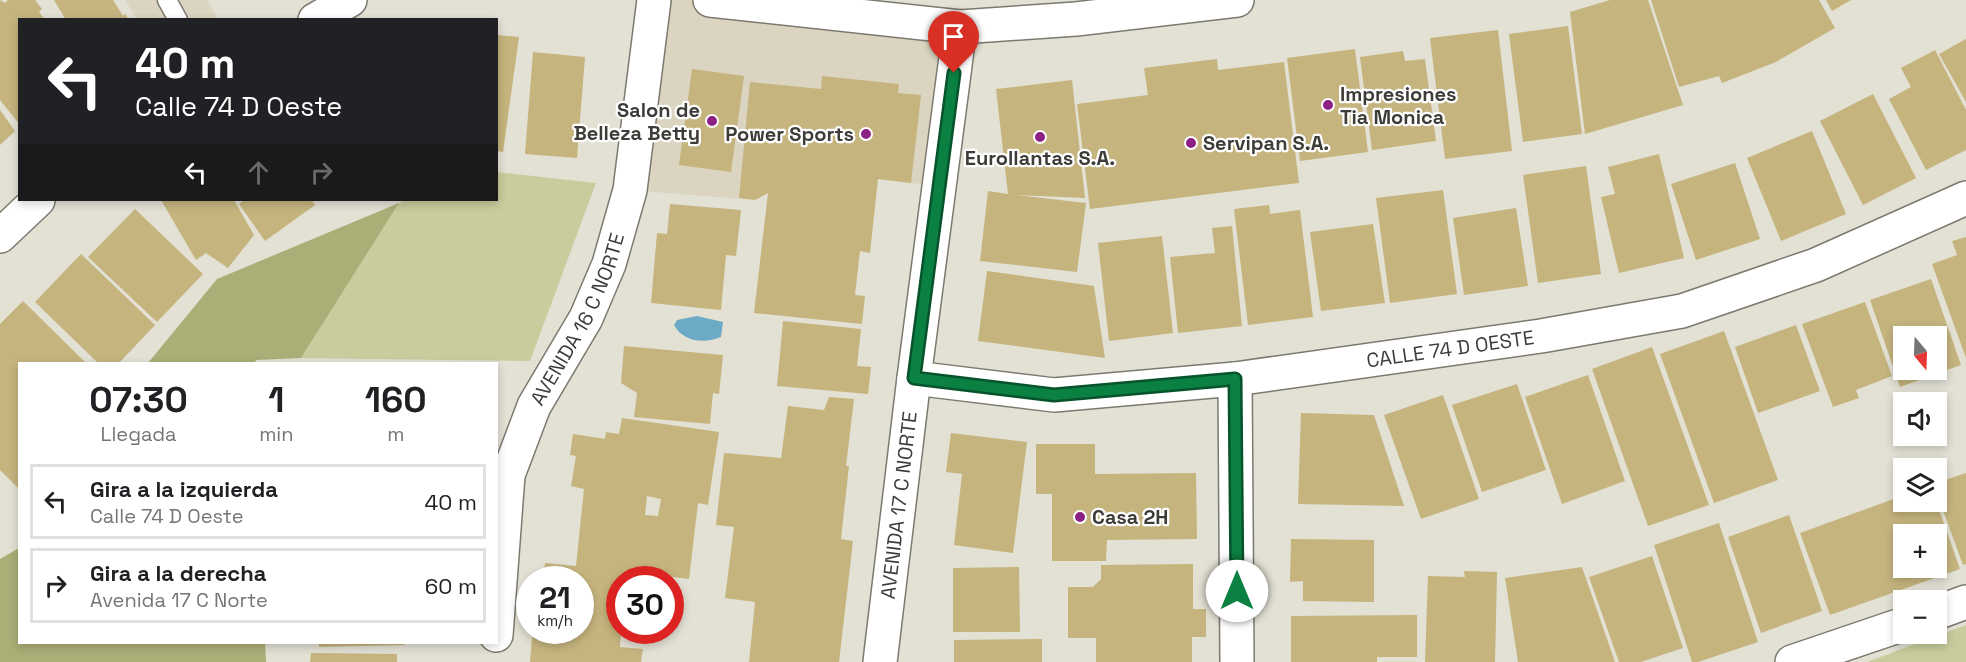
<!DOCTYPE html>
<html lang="es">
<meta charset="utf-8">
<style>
:root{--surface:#fff;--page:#f2f2f2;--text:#202124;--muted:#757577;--line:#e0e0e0}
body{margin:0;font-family:"Space Grotesk",sans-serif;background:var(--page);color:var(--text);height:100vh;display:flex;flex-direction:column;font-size:22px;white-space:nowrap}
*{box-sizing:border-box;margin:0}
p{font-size:20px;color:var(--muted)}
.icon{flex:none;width:33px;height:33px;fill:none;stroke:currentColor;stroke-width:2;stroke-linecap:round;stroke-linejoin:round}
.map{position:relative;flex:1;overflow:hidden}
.drawer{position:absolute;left:18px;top:362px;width:480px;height:282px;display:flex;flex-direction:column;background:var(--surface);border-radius:0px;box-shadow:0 3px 9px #0003}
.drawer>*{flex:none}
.top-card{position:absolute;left:18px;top:18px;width:480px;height:183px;border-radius:0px;box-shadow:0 3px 9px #0003;background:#202124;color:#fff;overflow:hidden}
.needle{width:39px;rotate:161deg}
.buttons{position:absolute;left:1893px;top:326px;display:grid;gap:12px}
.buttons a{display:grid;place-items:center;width:54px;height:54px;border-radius:0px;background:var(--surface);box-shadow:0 3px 9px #0003;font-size:30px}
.speed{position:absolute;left:516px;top:566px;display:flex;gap:12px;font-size:30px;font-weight:700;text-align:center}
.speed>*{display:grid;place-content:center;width:78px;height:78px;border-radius:50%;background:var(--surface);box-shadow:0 3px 9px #0003;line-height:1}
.speed small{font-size:15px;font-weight:400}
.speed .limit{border:9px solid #d22;background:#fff;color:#111}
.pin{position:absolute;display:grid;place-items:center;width:51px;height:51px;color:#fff;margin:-62px -26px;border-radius:50% 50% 50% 0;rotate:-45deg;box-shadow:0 0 6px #0007}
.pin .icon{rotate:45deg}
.me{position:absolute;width:66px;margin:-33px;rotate:0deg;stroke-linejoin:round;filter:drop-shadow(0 0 4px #0008)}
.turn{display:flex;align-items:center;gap:21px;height:126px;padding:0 18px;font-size:27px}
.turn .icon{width:78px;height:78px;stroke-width:2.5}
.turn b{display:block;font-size:42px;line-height:51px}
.lanes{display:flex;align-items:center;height:57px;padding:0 18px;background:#0003;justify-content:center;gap:30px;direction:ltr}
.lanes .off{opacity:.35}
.eta{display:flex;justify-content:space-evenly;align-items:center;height:102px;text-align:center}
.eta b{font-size:36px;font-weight:700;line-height:42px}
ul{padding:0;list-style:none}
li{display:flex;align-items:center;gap:18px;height:75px;margin:0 12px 9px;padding:0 6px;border:3px solid var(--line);border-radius:0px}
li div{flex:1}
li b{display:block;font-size:22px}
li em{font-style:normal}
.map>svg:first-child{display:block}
.built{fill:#dad4c1}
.green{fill:#c9cc9c}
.forest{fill:#acae77}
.water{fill:#6daac5}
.building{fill:#c5b47e;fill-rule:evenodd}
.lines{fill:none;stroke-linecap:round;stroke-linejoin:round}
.service-casing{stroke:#7d796f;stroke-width:21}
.minor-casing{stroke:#7d796f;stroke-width:36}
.tertiary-casing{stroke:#7d796f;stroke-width:36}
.service{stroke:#fff;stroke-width:18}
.minor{stroke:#fff;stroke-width:33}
.tertiary{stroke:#fff;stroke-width:33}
.route-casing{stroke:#07532c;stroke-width:15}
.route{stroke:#0b8043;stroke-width:10}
.poi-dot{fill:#8c2084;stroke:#fff;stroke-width:2}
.labels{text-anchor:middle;stroke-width:4.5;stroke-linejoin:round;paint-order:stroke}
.poi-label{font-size:20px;font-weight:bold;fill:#3e3c38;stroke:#fff;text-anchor:start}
.street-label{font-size:20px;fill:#3e3c38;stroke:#fff}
</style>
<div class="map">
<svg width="1966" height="662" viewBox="0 0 1966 662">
<rect width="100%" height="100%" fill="#e3e0d4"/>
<g class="built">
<path d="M 125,0 L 207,0 L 218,19 L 137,19 Z"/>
<path d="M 654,0 L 710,0 L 960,27 L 939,186 L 812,172 L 755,200 L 630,190 Z"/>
</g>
<g class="green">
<path d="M 497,172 L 596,183 L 530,361 L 301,358 L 399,203 L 405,200 L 496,200 Z"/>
<path d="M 1966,625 L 1966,662 L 1867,662 Z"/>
</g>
<g class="forest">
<path d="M 399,203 L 301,358 L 256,360 L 255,363 L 148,363 L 217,279 Z"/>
<path d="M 19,548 L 20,642 L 265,642 L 266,662 L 0,662 L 0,559 Z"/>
</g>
<path class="water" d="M 697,316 L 723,322 L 721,337 C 705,344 683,342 674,325 L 677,320 Z"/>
<g class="building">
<path d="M 0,0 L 5,3 L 8,0 L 35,0 L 42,9 L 39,12 L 45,20 L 20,20 L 20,125 L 0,100 Z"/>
<path d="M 54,0 L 113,0 L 123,16 L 125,14 L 129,20 L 66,20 Z"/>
<path d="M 1610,0 L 1648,0 L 1683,105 L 1585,134 L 1570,12 Z"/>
<path d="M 1651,0 L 1819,0 L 1835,28 L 1776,62 L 1722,83 L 1719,76 L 1679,87 Z"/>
<path d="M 1826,0 L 1851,0 L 1832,11 Z"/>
<path d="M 1568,26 L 1582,134 L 1523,142 L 1509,34 Z"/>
<path d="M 1498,30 L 1512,151 L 1445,159 L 1430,38 Z"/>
<path d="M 496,35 L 519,37 L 503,152 L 496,151 Z"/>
<path d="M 1966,39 L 1966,102 L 1939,54 Z"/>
<path d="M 1355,49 L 1368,152 L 1300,161 L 1287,58 Z"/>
<path d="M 1935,50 L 1966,110 L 1966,150 L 1926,170 L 1889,99 L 1911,87 L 1901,68 Z"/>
<path d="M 1403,51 L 1405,61 L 1425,59 L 1436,141 L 1372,150 L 1360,57 Z"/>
<path d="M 533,52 L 585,57 L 577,158 L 525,154 Z"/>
<path d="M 1217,59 L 1218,70 L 1284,62 L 1299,183 L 1090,209 L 1077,104 L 1148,95 L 1144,68 Z"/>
<path d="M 692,69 L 744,76 L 731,172 L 679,165 Z"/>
<path d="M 822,76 L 899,84 L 898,93 L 921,95 L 911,183 L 878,179 L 870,253 L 860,251 L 855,295 L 865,296 L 862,324 L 754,313 L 768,193 L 755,200 L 739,198 L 750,82 L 821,89 Z"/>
<path d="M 1072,80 L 1085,198 L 1016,195 L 1086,203 L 1077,272 L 980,261 L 988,191 L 1008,194 L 996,89 Z"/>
<path d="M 1873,94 L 1916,178 L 1863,205 L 1820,121 Z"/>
<path d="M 0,110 L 15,131 L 0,145 Z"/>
<path d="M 1812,131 L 1846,214 L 1781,241 L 1747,158 Z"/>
<path d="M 1659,154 L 1684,258 L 1619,273 L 1601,197 L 1615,194 L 1608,167 Z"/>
<path d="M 1735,163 L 1760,239 L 1696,260 L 1671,184 Z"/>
<path d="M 1586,166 L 1601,274 L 1538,283 L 1523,175 Z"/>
<path d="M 1443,190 L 1457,294 L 1390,303 L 1376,198 Z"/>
<path d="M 161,200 L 234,200 L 254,235 L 228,268 L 206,253 L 196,260 Z"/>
<path d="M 244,200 L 312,200 L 315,205 L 265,241 L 239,204 Z"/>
<path d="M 670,204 L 741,210 L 736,256 L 726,255 L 721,310 L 651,303 L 657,233 L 667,234 Z"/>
<path d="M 1269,205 L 1270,214 L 1300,210 L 1313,317 L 1248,325 L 1234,209 Z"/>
<path d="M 1516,208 L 1528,286 L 1464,295 L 1453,218 Z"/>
<path d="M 135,209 L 203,274 L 157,322 L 88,257 Z"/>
<path d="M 1373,224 L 1385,303 L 1321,311 L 1310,232 Z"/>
<path d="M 1232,226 L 1242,326 L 1178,333 L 1170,257 L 1215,253 L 1212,228 Z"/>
<path d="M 1162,236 L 1173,333 L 1109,341 L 1098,243 Z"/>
<path d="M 1966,237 L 1966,358 L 1932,264 L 1957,255 L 1952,241 Z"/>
<path d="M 81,254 L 155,325 L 119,363 L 98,363 L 35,302 Z"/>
<path d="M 987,271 L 1094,286 L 1105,358 L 978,341 Z"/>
<path d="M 1931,279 L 1961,365 L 1900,387 L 1870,300 ZM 1904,336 L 1936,336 L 1936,369 L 1904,369 Z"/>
<path d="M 23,301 L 86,363 L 20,363 L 20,490 L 0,470 L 0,324 Z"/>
<path d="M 1865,302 L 1892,376 L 1856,390 L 1859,398 L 1833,407 L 1802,324 Z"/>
<path d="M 783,321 L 861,329 L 857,366 L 871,367 L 868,394 L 777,386 Z"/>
<path d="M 1796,325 L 1820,391 L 1758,413 L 1735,347 Z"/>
<path d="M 1724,331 L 1778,480 L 1714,503 L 1660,354 Z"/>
<path d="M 624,346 L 723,355 L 719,394 L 713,393 L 710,424 L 634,417 L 637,393 L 621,383 Z"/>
<path d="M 1652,347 L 1709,505 L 1648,526 L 1592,369 Z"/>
<path d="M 1588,375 L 1625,481 L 1562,504 L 1525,397 Z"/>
<path d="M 1517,384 L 1546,470 L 1482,492 L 1452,405 Z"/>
<path d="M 1443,395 L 1479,499 L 1421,519 L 1384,415 Z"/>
<path d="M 829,397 L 854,399 L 846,466 L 849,466 L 841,539 L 853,541 L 839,662 L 749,662 L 755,602 L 725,598 L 734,527 L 716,525 L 724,453 L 781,458 L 788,406 L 824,410 Z"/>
<path d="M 1301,413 L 1374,415 L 1404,506 L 1298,504 Z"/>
<path d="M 622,418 L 719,432 L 708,505 L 698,503 L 689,579 L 627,571 L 627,579 L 620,579 L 620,630 L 621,630 L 620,647 L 643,649 L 641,662 L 530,662 L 532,637 L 549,639 L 550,630 L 580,630 L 580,579 L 543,579 L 545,563 L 576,566 L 584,489 L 571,486 L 576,456 L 570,455 L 573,434 L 605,439 L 606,432 L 619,434 ZM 647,496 L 661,499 L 658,516 L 645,515 Z"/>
<path d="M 951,433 L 1027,442 L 1013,553 L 954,545 L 962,474 L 946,472 Z"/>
<path d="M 1036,444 L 1095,444 L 1095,474 L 1196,473 L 1197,539 L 1107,540 L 1106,561 L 1052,561 L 1052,494 L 1036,494 Z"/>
<path d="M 1966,473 L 1966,564 L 1963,565 L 1936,491 L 1936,483 Z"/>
<path d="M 1904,484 L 1904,501 L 1936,501 L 1960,569 L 1830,615 L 1800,533 L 1902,496 L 1898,486 ZM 1904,534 L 1936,534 L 1936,567 L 1904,567 Z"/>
<path d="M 1789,515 L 1822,611 L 1761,633 L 1728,537 Z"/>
<path d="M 1719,523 L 1758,642 L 1698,662 L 1692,662 L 1654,545 Z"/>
<path d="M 1291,539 L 1374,540 L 1374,602 L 1303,601 L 1303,581 L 1290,582 Z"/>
<path d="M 1652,556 L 1683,648 L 1641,662 L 1619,662 L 1589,577 Z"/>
<path d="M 1193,564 L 1193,609 L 1206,609 L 1206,637 L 1192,637 L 1192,662 L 1096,662 L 1096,638 L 1068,638 L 1068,587 L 1093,587 L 1101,579 L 1101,565 Z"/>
<path d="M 1019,567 L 1020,632 L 953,632 L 953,568 Z"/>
<path d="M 1582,567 L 1615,662 L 1518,662 L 1505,578 Z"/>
<path d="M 1464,571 L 1497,572 L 1495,662 L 1425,662 L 1428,576 L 1465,577 Z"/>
<path d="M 1417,615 L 1417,657 L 1377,657 L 1377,662 L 1291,662 L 1291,616 Z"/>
<path d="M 1042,639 L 1042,662 L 954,662 L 954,640 Z"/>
<path d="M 319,642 L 405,642 L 405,645 L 319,647 Z"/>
<path d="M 311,653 L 397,654 L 397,662 L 310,662 Z"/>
</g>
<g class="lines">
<g class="service-casing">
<path id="service" d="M 167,0 L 178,20"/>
</g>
<g class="minor-casing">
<g id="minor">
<path id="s1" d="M 914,378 L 1054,395 L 1235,379 L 1541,336 L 1682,311 L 1816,265 L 1966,198"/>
<path d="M 1235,379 L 1237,662"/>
<path d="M 1936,613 L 1966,602"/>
<path id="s2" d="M 496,635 L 508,475 L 534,406 L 586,318 L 609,264 L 630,190 L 654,0"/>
<path id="s3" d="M 880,662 L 914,378 L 960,27"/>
<path d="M 1792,662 L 1904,624"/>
</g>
</g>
<g class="tertiary-casing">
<g id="tertiary">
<path d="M 710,0 L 960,27 L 1076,19 L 1237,0"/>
<path d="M 315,20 L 350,0"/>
<path d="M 0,236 L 38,200"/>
</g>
</g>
<use href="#service" class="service"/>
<use href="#minor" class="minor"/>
<use href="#tertiary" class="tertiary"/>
</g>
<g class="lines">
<g class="route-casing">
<path id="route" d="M 954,73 L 914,378 L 1054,395 L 1235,379 L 1237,591"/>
</g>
<use href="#route" class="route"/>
</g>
<g class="poi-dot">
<circle cx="1328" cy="105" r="6"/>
<circle cx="712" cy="121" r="6"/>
<circle cx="866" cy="134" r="6"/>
<circle cx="1040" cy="137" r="6"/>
<circle cx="1191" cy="143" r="6"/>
<circle cx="1080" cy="517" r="6"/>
</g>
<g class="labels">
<g class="poi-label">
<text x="1340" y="101">Impresiones<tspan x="1340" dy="23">Tia Monica</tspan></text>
<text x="700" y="117" text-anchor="end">Salon de<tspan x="700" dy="23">Belleza Betty</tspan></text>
<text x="854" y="141" text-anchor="end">Power Sports</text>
<text x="1203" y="150">Servipan S.A.</text>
<text x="1040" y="165" text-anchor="middle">Eurollantas S.A.</text>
<text x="1092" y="524">Casa 2H</text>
</g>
<g class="street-label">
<text dy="7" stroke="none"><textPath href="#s2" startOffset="332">AVENIDA 16 C NORTE</textPath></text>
<text dy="7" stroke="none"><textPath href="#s1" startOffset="540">CALLE 74 D OESTE</textPath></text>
<text dy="7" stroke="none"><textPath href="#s3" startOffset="158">AVENIDA 17 C NORTE</textPath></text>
</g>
</g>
</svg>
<div class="buttons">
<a><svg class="needle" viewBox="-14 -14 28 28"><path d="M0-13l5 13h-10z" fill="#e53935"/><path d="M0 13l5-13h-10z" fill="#757577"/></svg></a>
<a><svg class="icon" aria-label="sound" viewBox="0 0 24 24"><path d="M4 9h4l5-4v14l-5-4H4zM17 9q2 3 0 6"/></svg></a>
<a><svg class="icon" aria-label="layers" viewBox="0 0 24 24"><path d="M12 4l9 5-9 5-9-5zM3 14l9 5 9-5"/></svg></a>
<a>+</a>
<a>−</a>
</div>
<div class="speed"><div>21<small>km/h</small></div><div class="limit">30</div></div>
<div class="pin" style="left:954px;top:73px;background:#d93025"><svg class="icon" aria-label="arrive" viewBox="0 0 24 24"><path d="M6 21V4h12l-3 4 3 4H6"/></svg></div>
<svg class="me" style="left:1237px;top:591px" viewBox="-20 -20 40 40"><circle r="19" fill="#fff"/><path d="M0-13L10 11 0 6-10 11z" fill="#0b8043"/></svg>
<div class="top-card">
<div class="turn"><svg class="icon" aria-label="left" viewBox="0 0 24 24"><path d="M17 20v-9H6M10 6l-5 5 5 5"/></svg><div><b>40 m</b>Calle 74 D Oeste</div></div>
<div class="lanes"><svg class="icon" aria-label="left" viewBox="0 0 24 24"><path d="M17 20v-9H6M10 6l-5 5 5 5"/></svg><svg class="icon off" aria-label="ahead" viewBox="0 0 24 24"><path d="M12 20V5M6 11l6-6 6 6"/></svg><svg class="icon off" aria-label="right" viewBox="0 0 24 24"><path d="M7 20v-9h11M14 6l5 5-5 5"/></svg></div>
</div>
<section class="drawer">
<div class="eta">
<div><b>07:30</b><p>Llegada</p></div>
<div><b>1</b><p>min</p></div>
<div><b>160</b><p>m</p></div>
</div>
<ul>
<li><svg class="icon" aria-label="left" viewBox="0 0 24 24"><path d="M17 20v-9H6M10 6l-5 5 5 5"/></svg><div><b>Gira a la izquierda</b><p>Calle 74 D Oeste</p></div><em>40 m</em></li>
<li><svg class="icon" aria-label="right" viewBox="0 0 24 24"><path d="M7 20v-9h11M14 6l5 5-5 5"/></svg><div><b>Gira a la derecha</b><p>Avenida 17 C Norte</p></div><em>60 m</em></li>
</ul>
</section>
</div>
